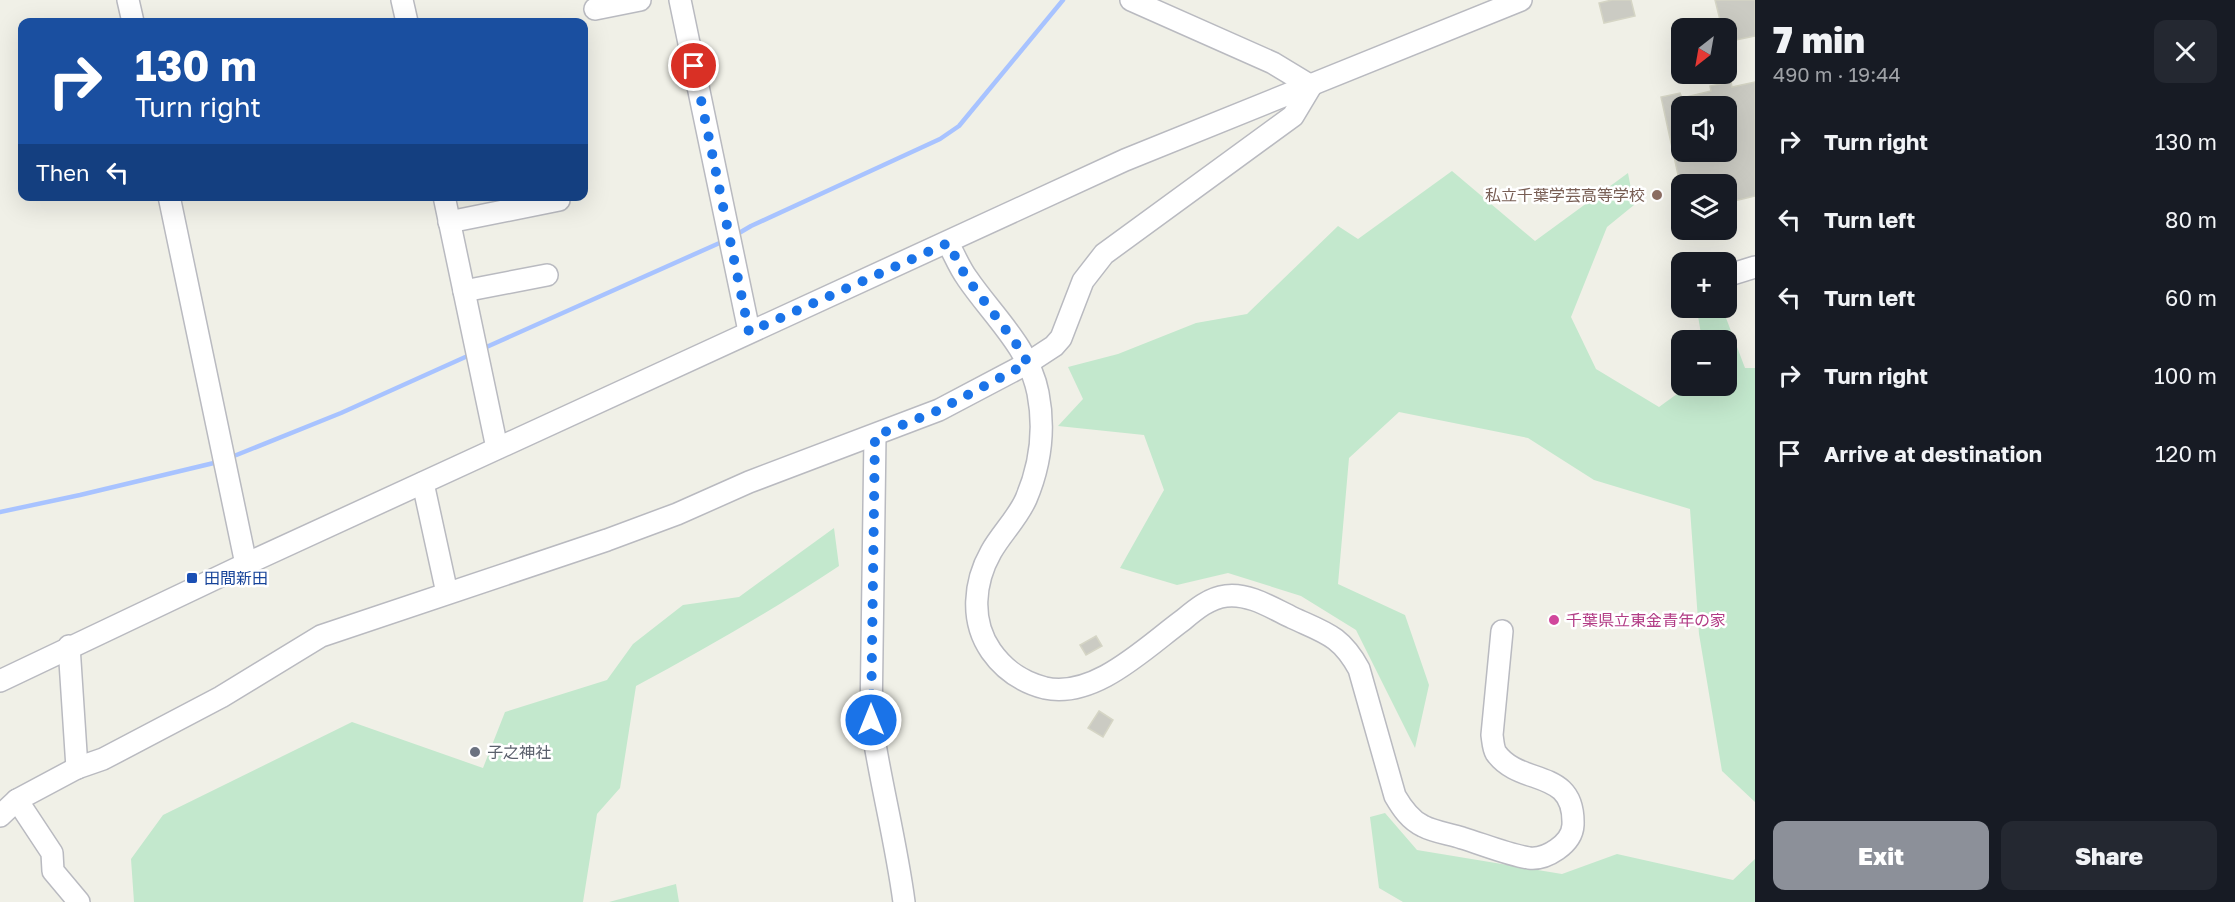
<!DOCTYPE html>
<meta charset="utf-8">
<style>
:root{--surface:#171b24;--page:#242831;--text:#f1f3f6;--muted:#9ea1a6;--accent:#8c9099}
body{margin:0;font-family:"Golos Text","Noto Sans JP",sans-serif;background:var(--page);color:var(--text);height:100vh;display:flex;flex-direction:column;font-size:22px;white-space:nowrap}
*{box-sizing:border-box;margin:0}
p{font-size:20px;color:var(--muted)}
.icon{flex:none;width:33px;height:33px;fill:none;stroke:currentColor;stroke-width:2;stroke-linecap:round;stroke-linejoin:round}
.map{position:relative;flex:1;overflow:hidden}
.panel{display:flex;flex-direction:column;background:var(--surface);width:480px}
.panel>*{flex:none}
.top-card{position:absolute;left:18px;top:18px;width:570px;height:183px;border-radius:12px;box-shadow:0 6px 24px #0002;background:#1a4fa0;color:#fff;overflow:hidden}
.needle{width:39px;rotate:211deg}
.tools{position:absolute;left:1671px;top:18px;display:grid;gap:12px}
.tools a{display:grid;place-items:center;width:66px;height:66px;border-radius:12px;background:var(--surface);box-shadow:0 6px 24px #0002;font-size:30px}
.pin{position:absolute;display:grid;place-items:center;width:51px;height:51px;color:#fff;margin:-26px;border:3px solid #fff;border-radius:50%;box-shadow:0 2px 6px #0007}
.me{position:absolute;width:66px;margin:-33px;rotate:0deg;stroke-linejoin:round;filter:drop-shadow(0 0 4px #0008)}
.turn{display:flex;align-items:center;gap:21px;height:126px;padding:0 18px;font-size:27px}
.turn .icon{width:78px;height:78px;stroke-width:2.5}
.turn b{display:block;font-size:42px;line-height:51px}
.then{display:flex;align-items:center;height:57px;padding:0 18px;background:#0003;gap:12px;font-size:22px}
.round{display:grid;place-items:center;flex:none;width:63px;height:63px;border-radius:12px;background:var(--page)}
.head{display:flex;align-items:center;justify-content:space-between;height:102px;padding:0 18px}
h1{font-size:36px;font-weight:800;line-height:45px}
.cta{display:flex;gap:12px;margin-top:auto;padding:12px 18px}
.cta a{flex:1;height:69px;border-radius:12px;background:var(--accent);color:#fff;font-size:24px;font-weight:800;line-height:69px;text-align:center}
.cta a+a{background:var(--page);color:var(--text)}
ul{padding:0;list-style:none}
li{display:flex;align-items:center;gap:18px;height:78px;padding:0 18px}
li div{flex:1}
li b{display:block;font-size:22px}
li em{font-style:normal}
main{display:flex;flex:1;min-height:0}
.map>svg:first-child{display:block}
.green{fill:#c3e8cd}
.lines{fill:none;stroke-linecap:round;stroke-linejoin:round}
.stream{stroke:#a8c3ff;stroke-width:4.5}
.building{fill:#cbcbc3;stroke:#d5d5c5;stroke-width:1.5;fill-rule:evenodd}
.minor-casing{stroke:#b9bac0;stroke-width:24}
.minor{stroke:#fff;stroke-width:21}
.route{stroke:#1a73e8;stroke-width:10;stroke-dasharray:0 18}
.education-dot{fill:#8d6e63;stroke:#fff;stroke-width:2}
.transit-dot{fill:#1a4fb4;stroke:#fff;stroke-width:2}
.hotel-dot{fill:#d1479c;stroke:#fff;stroke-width:2}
.worship-dot{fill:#6b7280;stroke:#fff;stroke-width:2}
.labels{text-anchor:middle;stroke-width:5;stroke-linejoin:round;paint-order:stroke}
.education-label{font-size:16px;fill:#785e54;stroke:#fff;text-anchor:end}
.transit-label{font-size:16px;fill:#164399;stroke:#fff;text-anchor:start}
.hotel-label{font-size:16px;fill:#b23c85;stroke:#fff;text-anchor:start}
.worship-label{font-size:16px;fill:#5b616d;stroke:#fff;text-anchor:start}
</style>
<main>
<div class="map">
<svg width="1755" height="902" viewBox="0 0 1755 902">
<rect width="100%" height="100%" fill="#f0f0e7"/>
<g class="green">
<path d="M 1452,171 L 1535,241 L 1628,173 L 1634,205 L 1607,227 L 1571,317 L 1596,369 L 1659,407 L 1688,386 L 1726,386 L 1726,340 L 1702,340 L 1697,310 L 1723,310 L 1745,368 L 1755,368 L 1755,802 L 1722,771 L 1699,634 L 1690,509 L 1594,480 L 1528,438 L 1399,412 L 1349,458 L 1338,584 L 1405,615 L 1429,685 L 1415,748 L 1356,630 L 1301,596 L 1228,573 L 1177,585 L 1120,568 L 1164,490 L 1144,435 L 1058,426 L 1083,399 L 1068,367 L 1118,354 L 1196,323 L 1247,314 L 1338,226 L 1358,239 Z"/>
<path d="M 834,528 L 839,566 C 773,610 705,649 636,686 L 620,788 L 597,814 L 583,902 L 134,902 L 131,859 L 163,815 L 352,722 L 483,768 L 505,712 L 607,680 L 633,644 L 683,605 L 739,597 Z"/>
<path d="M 1385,813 L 1417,850 L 1562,874 L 1617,854 L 1733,880 L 1755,859 L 1755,902 L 1403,902 L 1379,888 L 1370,817 Z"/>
<path d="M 676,884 L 679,902 L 609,902 Z"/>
</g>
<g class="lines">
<g class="stream">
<path d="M 734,236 L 751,226 L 940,139 L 959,126 L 1063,0"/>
<path d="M 482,349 L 724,241"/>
<path d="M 229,458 L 341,413 L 472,354"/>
<path d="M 0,512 L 80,495 L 218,462"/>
</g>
</g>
<g class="building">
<path d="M 1612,0 L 1631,0 L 1635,16 L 1604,23 L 1599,3 Z"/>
<path d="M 1715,0 L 1755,0 L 1755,36 L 1726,42 L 1726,28 L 1722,28 Z"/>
<path d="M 1731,82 L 1732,87 L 1755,82 L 1755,196 L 1726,203 L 1726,184 L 1680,184 L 1661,97 L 1680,93 L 1682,98 L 1711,91 L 1710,86 ZM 1682,106 L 1726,106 L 1726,152 L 1682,152 Z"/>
<path d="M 1096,636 L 1102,646 L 1086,655 L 1080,645 Z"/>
<path d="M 1099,711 L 1113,720 L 1103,737 L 1088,728 Z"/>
</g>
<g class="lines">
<g class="minor-casing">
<g id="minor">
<path d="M 128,0 L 133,22"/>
<path d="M 402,0 L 407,22"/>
<path d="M 680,0 L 749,331"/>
<path d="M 1131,0 L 1273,63 L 1311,86"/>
<path d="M 595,9 L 640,0"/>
<path d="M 169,196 L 246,564"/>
<path d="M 444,196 L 497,448"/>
<path d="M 449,222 L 559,200"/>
<path d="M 948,243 C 954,254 959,267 967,278 C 992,315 1029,347 1038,393 C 1045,429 1040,466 1026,499 C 1017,519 1001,534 991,552 C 974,582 970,621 991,651 C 1005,671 1022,682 1045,688 C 1095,699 1146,647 1183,620 C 1195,610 1209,598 1226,596 C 1249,593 1272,608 1293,618 C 1326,633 1341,636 1359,669 L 1395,796 C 1402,808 1410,820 1423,826 C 1434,832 1450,834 1462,838 C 1482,844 1509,855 1529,858 C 1546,860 1572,844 1573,825 C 1575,767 1520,787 1496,753 C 1493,748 1493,741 1492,735 L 1502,631"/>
<path d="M 1726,276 L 1755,267"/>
<path d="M 464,291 L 547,275"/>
<path d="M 875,436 L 871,720 C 880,781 896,841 904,902"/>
<path d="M 423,483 L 447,593"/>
<path d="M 69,646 L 77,768"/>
<path d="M 0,681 L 246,564 L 1125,160 L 1521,0"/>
<path d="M 17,800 L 52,853 L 53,871 L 79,902"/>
<path d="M 0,816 L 17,800 L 77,768 L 103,759 L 221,697 L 321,636 L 607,540 L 677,514 L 749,482 L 939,410 L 1028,363 L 1054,346 L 1061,338 L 1083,281 L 1104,254 L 1293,116 L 1311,86"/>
</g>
</g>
<use href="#minor" class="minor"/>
</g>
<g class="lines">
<path class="route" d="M 694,66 L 749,332 L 948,243 L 966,277 L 1015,342 L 1028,363 L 939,410 L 875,436 L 871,720"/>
</g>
<circle class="education-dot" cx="1657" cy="195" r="6"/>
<rect class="transit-dot" x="186" y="572" width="12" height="12" rx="3"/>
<circle class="hotel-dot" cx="1554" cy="620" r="6"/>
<circle class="worship-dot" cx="475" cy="752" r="6"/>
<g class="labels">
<g class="education-label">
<text x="1645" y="201">私立千葉学芸高等学校</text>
</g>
<g class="transit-label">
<text x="204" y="584">田間新田</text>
</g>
<g class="hotel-label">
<text x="1566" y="626">千葉県立東金青年の家</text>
</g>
<g class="worship-label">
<text x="487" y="758">子之神社</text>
</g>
</g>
</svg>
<div class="tools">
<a><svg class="needle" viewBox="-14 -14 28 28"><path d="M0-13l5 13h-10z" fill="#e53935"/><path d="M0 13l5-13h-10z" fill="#9ea1a6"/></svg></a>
<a><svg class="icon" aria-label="sound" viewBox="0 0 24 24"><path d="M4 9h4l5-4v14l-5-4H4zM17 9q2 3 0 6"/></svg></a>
<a><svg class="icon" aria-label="layers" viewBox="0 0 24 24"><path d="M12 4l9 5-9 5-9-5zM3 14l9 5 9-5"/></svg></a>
<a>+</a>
<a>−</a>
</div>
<div class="pin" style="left:694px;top:66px;background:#d93025"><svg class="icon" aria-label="arrive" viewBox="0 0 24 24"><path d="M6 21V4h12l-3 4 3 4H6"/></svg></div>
<svg class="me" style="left:871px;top:720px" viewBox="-20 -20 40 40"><circle r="17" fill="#1a73e8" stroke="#fff" stroke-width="3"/><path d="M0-11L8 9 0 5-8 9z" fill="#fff"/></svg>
<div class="top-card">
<div class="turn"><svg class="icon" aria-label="right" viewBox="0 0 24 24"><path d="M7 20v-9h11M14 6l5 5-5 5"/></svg><div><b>130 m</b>Turn right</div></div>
<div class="then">Then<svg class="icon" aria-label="left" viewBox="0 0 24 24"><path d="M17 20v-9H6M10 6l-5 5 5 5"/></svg></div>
</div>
</div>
<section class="panel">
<div class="head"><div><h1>7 min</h1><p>490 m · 19:44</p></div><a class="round"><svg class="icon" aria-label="close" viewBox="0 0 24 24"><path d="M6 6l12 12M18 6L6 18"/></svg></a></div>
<ul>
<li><svg class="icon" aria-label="right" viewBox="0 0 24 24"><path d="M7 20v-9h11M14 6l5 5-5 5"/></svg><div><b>Turn right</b></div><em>130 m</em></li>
<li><svg class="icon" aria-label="left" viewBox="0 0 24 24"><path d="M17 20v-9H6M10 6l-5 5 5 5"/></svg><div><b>Turn left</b></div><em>80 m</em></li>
<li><svg class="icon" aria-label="left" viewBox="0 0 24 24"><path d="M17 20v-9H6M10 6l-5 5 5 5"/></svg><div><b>Turn left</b></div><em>60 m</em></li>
<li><svg class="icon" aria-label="right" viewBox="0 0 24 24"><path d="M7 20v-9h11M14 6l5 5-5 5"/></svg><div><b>Turn right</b></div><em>100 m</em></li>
<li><svg class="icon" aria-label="arrive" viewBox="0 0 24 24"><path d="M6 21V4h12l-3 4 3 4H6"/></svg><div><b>Arrive at destination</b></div><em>120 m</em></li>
</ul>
<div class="cta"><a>Exit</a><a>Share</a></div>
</section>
</main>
